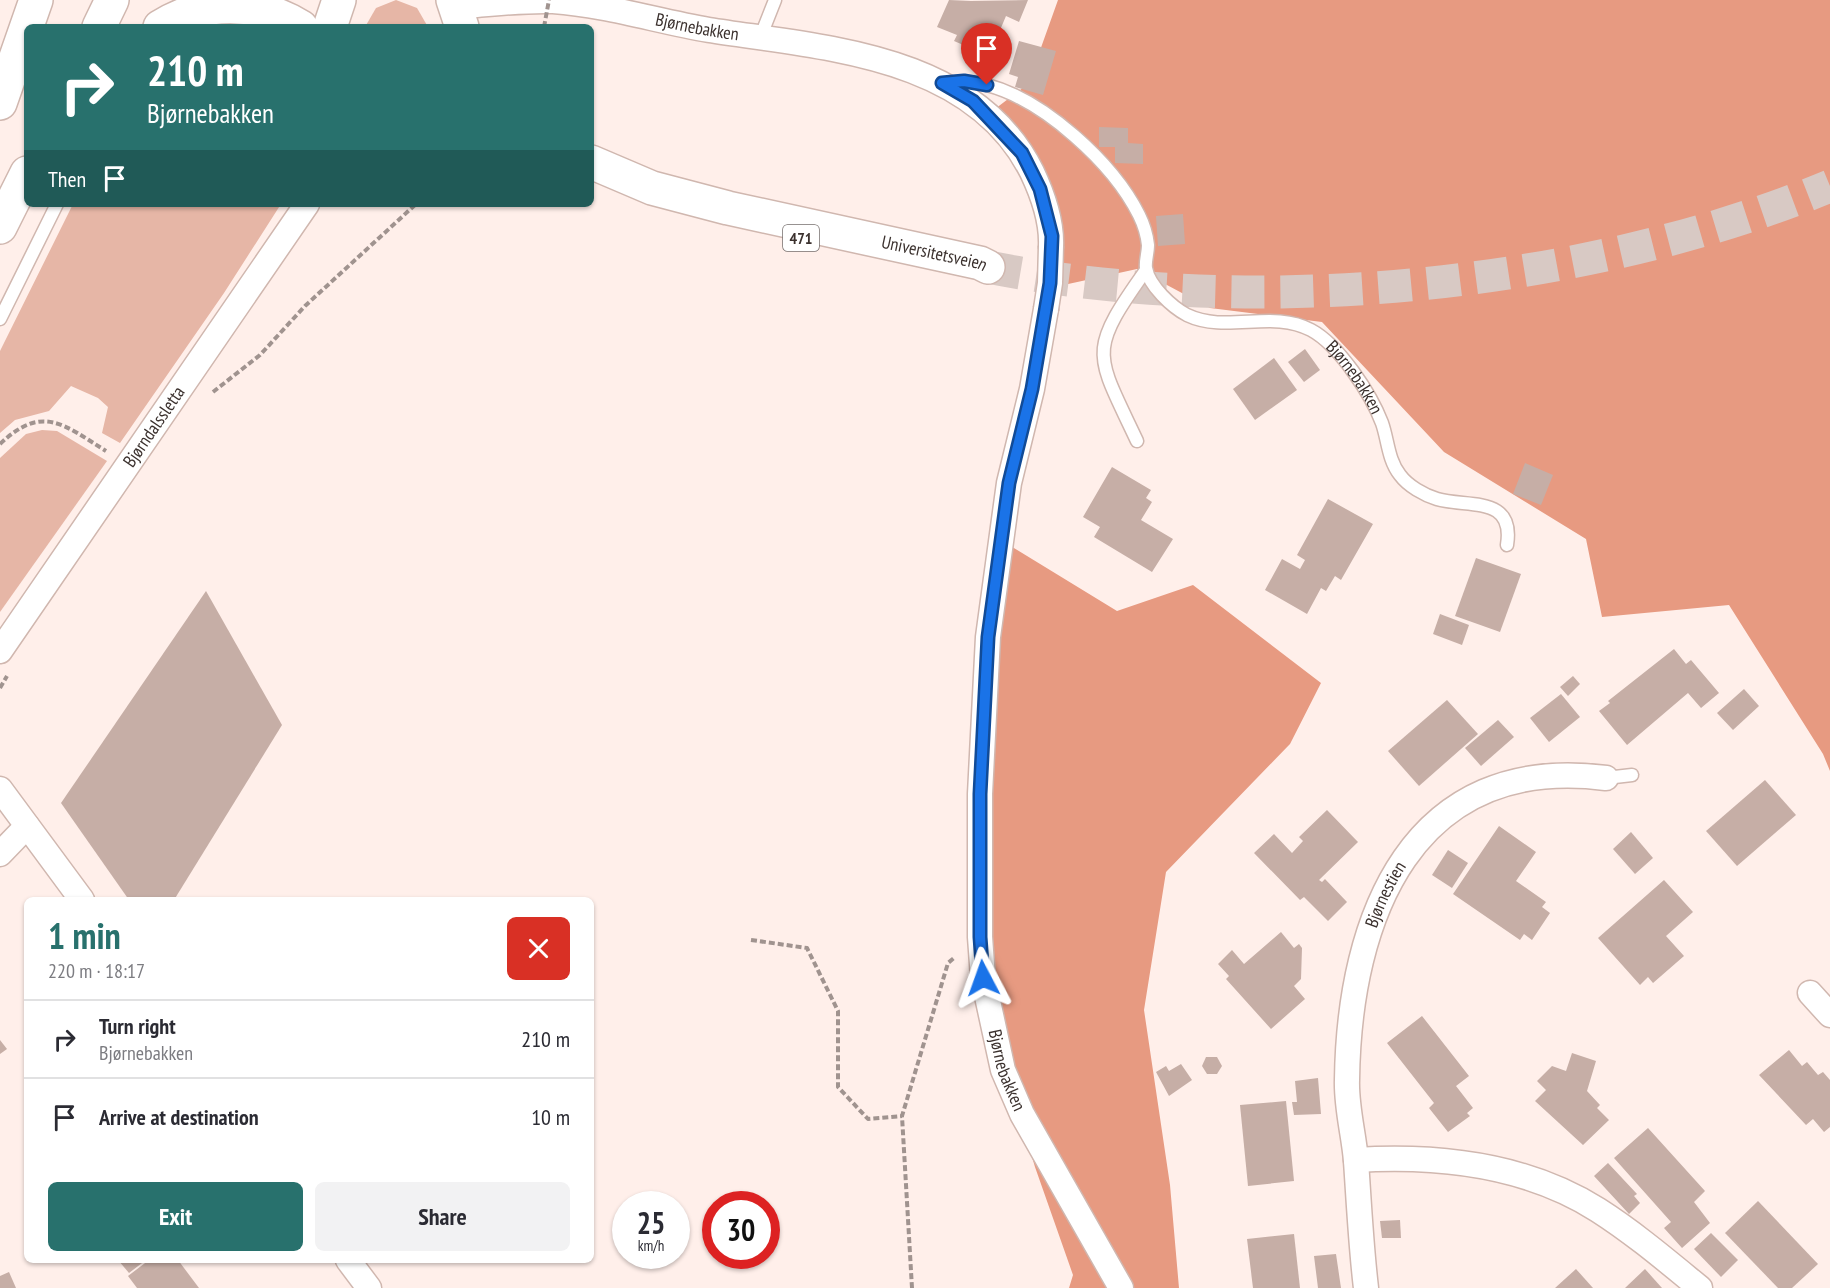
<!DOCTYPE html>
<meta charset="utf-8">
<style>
:root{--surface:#fff;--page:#f2f2f3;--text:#2b2b33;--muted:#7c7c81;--line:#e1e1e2;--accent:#28716d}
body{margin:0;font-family:"PT Sans Narrow",sans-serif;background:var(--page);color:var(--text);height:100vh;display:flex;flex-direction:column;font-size:22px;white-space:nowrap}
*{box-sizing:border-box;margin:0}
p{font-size:20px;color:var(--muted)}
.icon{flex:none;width:33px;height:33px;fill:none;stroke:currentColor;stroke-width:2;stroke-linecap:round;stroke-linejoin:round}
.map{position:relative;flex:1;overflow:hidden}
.drawer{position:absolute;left:24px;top:897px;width:570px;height:366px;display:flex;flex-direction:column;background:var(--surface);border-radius:9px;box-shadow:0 2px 4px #0004}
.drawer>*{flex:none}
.top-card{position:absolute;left:24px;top:24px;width:570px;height:183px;border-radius:9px;box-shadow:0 2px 4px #0004;background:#28716d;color:#fff;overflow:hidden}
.speed{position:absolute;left:612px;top:1191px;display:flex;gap:12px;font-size:30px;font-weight:700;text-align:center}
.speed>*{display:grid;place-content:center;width:78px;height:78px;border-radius:50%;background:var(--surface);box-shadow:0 2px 4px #0004;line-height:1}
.speed small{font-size:15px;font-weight:400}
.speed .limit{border:9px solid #d22;background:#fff;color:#111}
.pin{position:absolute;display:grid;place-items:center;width:51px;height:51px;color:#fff;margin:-62px -26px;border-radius:50% 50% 50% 0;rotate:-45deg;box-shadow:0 0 6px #0007}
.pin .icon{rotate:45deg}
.me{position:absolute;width:66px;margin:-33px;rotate:356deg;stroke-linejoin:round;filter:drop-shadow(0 0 4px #0008)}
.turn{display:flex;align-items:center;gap:21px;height:126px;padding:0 24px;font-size:27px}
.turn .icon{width:78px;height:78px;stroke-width:2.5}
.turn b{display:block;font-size:42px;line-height:51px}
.then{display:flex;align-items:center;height:57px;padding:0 24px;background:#0003;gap:12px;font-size:22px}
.round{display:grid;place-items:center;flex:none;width:63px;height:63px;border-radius:9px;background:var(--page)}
.headline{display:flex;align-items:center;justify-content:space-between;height:102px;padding:0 24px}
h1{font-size:36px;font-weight:700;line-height:45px;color:var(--accent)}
.primary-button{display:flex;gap:12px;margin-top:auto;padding:12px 24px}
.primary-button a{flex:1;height:69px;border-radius:9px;background:var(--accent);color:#fff;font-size:24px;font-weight:700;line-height:69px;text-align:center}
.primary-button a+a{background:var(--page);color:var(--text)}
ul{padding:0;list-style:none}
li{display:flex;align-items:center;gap:18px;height:78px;padding:0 24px;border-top:2px solid var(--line)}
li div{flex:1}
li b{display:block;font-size:22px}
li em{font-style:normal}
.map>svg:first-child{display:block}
.green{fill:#e6b6a6}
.forest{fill:#e79a81}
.building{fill:#c6aea6}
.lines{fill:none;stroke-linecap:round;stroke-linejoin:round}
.primary-tunnel{stroke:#d8c9c4;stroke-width:33;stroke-dasharray:33 16;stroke-linecap:butt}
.lane-casing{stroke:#d0b7af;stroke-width:15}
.street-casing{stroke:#d0b7af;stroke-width:27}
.primary-casing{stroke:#d0b7af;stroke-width:36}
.highway-casing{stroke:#d0b7af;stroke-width:36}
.path{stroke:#a0938f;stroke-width:4;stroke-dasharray:6 3;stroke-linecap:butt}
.lane{stroke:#fff;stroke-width:12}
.street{stroke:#fff;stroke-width:24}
.primary{stroke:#fff;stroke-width:33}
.highway{stroke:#fff;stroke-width:33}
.street-bridge-casing{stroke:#d0b7af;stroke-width:27;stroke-linecap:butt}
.path-bridge{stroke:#a0938f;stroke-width:4;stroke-dasharray:6 3;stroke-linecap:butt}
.street-bridge{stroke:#fff;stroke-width:24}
.route-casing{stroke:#114b97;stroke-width:15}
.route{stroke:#1a73e8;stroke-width:10}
.labels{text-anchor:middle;stroke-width:4.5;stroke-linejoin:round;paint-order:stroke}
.shield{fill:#fff;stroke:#766f6d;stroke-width:1.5}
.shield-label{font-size:16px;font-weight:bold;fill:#3b312e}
.street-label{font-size:18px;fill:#3b312e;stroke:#fff}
</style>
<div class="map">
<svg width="1830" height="1288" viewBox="0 0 1830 1288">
<rect width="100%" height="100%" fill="#ffefea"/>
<g class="green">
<path d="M 396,0 L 417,8 L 428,27 L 365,27 L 376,8 Z"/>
<path d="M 73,204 L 281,204 L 224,293 L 120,443 L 102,433 L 108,407 L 98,398 L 71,386 L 49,411 L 15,420 L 0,433 L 0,351 Z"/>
<path d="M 42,430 L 57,431 L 107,461 L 0,612 L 0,458 L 26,434 Z"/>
</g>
<g class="forest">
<path d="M 1058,0 L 1830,0 L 1830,771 L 1823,754 L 1729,605 L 1602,617 L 1586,539 L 1444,452 L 1322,322 L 1210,308 L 1137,269 L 1059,286 L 1012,148 L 987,115 L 1028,84 Z"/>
<path d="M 1004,542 L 1117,611 L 1193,585 L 1321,683 L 1290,744 L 1166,872 L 1144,1010 L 1170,1185 L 1179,1288 L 1069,1288 L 1073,1275 L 1035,1167 L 1003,1059 L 986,913 L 985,858 L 1006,552 Z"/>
</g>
<g class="building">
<path d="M 949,0 L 971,1 L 1028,0 L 1019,22 L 1006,16 L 989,56 L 954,41 L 957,35 L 937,27 Z"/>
<path d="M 1019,41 L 1056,51 L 1043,95 L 1015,87 L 1018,77 L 1009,74 Z"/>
<path d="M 1099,127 L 1128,128 L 1128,143 L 1143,144 L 1143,164 L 1115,163 L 1115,147 L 1099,147 Z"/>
<path d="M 1183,214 L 1185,244 L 1158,246 L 1156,216 Z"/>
<path d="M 1305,349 L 1320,370 L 1304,382 L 1288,362 Z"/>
<path d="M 1274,358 L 1297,390 L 1255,420 L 1233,389 Z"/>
<path d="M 1525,463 L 1553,475 L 1541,505 L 1513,494 Z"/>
<path d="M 1112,467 L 1151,490 L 1146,498 L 1152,502 L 1141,520 L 1173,539 L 1152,572 L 1094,537 L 1100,527 L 1083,517 Z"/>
<path d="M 1328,499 L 1373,524 L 1341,580 L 1335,576 L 1326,591 L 1321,588 L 1307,614 L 1265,590 L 1282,559 L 1300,569 L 1305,560 L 1297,555 Z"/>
<path d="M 1476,558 L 1521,574 L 1500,632 L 1455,616 Z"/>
<path d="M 206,591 L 282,725 L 174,900 L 129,900 L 61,803 Z"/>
<path d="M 1440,614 L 1469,625 L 1462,645 L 1433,634 Z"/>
<path d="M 1674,649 L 1686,664 L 1691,660 L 1719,693 L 1701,708 L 1688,693 L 1627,745 L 1599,711 L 1610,703 L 1608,701 Z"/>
<path d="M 1573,676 L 1580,684 L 1568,696 L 1560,687 Z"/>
<path d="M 1744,689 L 1759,706 L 1733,730 L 1717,713 Z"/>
<path d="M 1561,694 L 1580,717 L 1549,742 L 1530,718 Z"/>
<path d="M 1447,700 L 1478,734 L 1419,786 L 1388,751 Z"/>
<path d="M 1498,720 L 1514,737 L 1481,766 L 1465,748 Z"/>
<path d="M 1765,780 L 1796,815 L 1737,866 L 1706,831 Z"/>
<path d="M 1327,810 L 1358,842 L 1319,880 L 1322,882 L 1325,879 L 1347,902 L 1328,921 L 1304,897 L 1300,900 L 1254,853 L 1274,834 L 1292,853 L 1303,841 L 1299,837 Z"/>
<path d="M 1499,826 L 1536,852 L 1516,881 L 1546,902 L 1542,907 L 1550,913 L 1532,940 L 1524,934 L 1520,940 L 1453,894 Z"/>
<path d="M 1631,832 L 1653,858 L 1635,874 L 1613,849 Z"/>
<path d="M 1448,850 L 1468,863 L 1452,888 L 1432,875 Z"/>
<path d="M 1664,880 L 1693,912 L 1666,936 L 1684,956 L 1653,983 L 1648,977 L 1640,985 L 1598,938 Z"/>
<path d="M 1281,932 L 1294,948 L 1299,944 L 1302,948 L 1301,979 L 1294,986 L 1305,999 L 1271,1029 L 1226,979 L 1229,976 L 1218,964 L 1232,950 L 1244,964 Z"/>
<path d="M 1422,1016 L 1469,1076 L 1456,1086 L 1473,1108 L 1467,1113 L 1470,1116 L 1448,1132 L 1429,1108 L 1434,1103 L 1387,1043 Z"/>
<path d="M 0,1040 L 7,1049 L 0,1054 Z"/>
<path d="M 1789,1050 L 1802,1066 L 1807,1062 L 1818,1075 L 1823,1072 L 1830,1080 L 1830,1127 L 1824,1132 L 1813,1119 L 1806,1125 L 1759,1075 Z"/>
<path d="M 1572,1053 L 1596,1061 L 1587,1091 L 1600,1105 L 1597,1108 L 1609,1120 L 1583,1145 L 1535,1101 L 1546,1090 L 1537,1081 L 1552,1066 L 1566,1071 Z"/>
<path d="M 1206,1057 L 1217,1057 L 1222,1066 L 1217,1074 L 1207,1074 L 1202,1066 Z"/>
<path d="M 1181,1064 L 1192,1080 L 1169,1096 L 1156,1072 L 1166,1066 L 1169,1071 Z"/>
<path d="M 1318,1078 L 1321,1114 L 1294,1115 L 1292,1102 L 1297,1102 L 1295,1081 Z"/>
<path d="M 1286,1101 L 1294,1181 L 1248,1186 L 1240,1105 Z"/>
<path d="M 1648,1128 L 1705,1191 L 1694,1202 L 1710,1223 L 1682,1248 L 1664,1228 L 1671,1222 L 1614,1158 Z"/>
<path d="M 1608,1163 L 1637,1194 L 1634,1196 L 1640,1203 L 1629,1214 L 1594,1176 Z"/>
<path d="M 1758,1201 L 1818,1264 L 1792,1288 L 1778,1288 L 1725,1233 Z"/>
<path d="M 1400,1220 L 1401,1238 L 1382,1238 L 1380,1221 Z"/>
<path d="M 1711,1233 L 1738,1260 L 1721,1277 L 1694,1249 Z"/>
<path d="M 1294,1234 L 1300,1288 L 1253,1288 L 1247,1239 Z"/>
<path d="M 1336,1254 L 1341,1288 L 1318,1288 L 1314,1256 Z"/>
<path d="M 118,1260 L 146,1260 L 129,1273 Z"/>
<path d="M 149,1260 L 178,1260 L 199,1288 L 137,1288 L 128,1276 Z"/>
<path d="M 1576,1269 L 1593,1288 L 1555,1288 Z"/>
<path d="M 1645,1269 L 1662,1288 L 1625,1288 Z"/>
<path d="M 9,1272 L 16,1288 L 0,1288 L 0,1276 Z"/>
</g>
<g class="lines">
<path class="primary-tunnel" d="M 988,267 C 1252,319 1581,289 1830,186"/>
<g class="lane-casing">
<g id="lane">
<path d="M 760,38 L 775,0"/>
<path id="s1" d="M 946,83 C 960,82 974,81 987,85 C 1044,100 1113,163 1139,215 C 1143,223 1147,236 1148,245 C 1148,253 1145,261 1146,268 C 1149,286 1172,307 1187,315 C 1227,334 1272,309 1311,330 C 1339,345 1371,394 1382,423 C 1388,440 1388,460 1400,475 C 1408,486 1424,495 1437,499 C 1468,508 1515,495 1507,545"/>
<path d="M 0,319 L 57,204"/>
<path d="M 1137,441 C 1095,352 1087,353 1146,270"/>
<path d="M 1606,778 L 1632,775"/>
</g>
</g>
<g class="street-casing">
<g id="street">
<path id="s2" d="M 457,7 C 488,4 521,0 553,1 C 606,5 657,21 709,30 C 823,48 973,54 1032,172 C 1042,193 1052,221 1051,246"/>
<path id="s3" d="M 1046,309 L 1032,389 L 1009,483 L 988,637 L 980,794 L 980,937 L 983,978 L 1003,1070 L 1022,1114 L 1121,1288"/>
<path id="s4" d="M 0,651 L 307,204"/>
<path d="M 0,789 L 82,900"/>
<path d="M 0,854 L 27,826"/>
<path d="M 1810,993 L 1830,1015"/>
<path d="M 1356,1160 C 1438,1155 1527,1165 1598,1210 C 1634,1233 1667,1261 1700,1288"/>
<path d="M 348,1260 L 369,1288"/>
<path id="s5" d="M 1366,1288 C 1361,1246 1359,1204 1356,1161 C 1354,1135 1346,1107 1347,1080 C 1349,917 1412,753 1606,778"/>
</g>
</g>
<g class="primary-casing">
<g id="primary">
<path d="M 453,0 L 462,27"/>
<path d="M 330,27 L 339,0"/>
<path id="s6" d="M 591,162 L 652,188 L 728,208 L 980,263 L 988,267"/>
</g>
</g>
<g class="highway-casing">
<g id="highway">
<path d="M 99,27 L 112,0"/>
<path d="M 160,27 C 202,0 258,0 301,27"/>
<path d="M 0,103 L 36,0"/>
<path d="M 0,227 L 27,173"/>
</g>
</g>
<g class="path">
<path d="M 213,392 L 260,355 L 305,306 L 416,204"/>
<path d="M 0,444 C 42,404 63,424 106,451"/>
<path d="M 0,688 L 7,676"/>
<path d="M 751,940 L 807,948 L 838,1011 L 838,1087 L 868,1119 L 902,1116"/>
<path d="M 912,1288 L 902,1116 L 948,963 L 954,958"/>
</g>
<use href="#lane" class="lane"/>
<use href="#street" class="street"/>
<use href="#primary" class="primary"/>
<use href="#highway" class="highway"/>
<g class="street-bridge-casing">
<path id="street-bridge" d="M 1046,309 L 1050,283 L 1051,246"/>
</g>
<path class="path-bridge" d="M 544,27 L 549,0"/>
<use href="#street-bridge" class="street-bridge"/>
</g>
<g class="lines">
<g class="route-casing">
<path id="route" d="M 983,978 L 980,937 L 980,794 L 988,637 L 1009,483 L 1032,389 L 1050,283 L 1052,236 L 1040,189 L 1022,153 L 973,101 L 942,83 L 964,81 L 987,85"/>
</g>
<use href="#route" class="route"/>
</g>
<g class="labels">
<rect class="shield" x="783" y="225" width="36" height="26" rx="4.5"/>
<g class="shield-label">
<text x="801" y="244">471</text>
</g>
<g class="street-label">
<text dy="6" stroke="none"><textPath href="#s2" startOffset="243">Bjørnebakken</textPath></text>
<text dy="6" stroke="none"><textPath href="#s6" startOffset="356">Universitetsveien</textPath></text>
<text dy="6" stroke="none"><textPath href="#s1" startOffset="556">Bjørnebakken</textPath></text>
<text dy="6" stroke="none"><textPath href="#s4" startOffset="272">Bjørndalssletta</textPath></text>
<text dy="6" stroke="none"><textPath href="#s5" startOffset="400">Bjørnestien</textPath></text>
<text dy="6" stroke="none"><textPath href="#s3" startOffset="770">Bjørnebakken</textPath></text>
</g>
</g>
</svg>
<div class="speed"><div>25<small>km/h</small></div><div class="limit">30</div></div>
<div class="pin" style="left:987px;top:85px;background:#d93025"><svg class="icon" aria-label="arrive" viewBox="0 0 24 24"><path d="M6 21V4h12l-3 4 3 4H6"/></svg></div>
<svg class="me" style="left:983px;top:978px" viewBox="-20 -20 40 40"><path d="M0-17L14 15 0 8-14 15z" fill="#1a73e8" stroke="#fff" stroke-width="4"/></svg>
<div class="top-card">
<div class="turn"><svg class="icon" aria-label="right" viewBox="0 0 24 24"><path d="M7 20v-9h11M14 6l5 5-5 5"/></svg><div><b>210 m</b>Bjørnebakken</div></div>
<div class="then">Then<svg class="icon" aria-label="arrive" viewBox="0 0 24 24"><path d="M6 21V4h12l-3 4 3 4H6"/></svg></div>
</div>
<section class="drawer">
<div class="headline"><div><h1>1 min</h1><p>220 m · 18:17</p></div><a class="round" style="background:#d93025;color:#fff"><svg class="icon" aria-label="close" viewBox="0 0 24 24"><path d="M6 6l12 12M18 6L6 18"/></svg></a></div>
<ul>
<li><svg class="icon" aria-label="right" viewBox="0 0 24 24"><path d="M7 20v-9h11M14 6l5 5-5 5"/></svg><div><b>Turn right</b><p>Bjørnebakken</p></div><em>210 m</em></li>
<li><svg class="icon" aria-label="arrive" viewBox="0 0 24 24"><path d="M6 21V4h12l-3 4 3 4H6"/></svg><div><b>Arrive at destination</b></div><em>10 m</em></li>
</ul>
<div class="primary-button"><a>Exit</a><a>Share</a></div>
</section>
</div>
